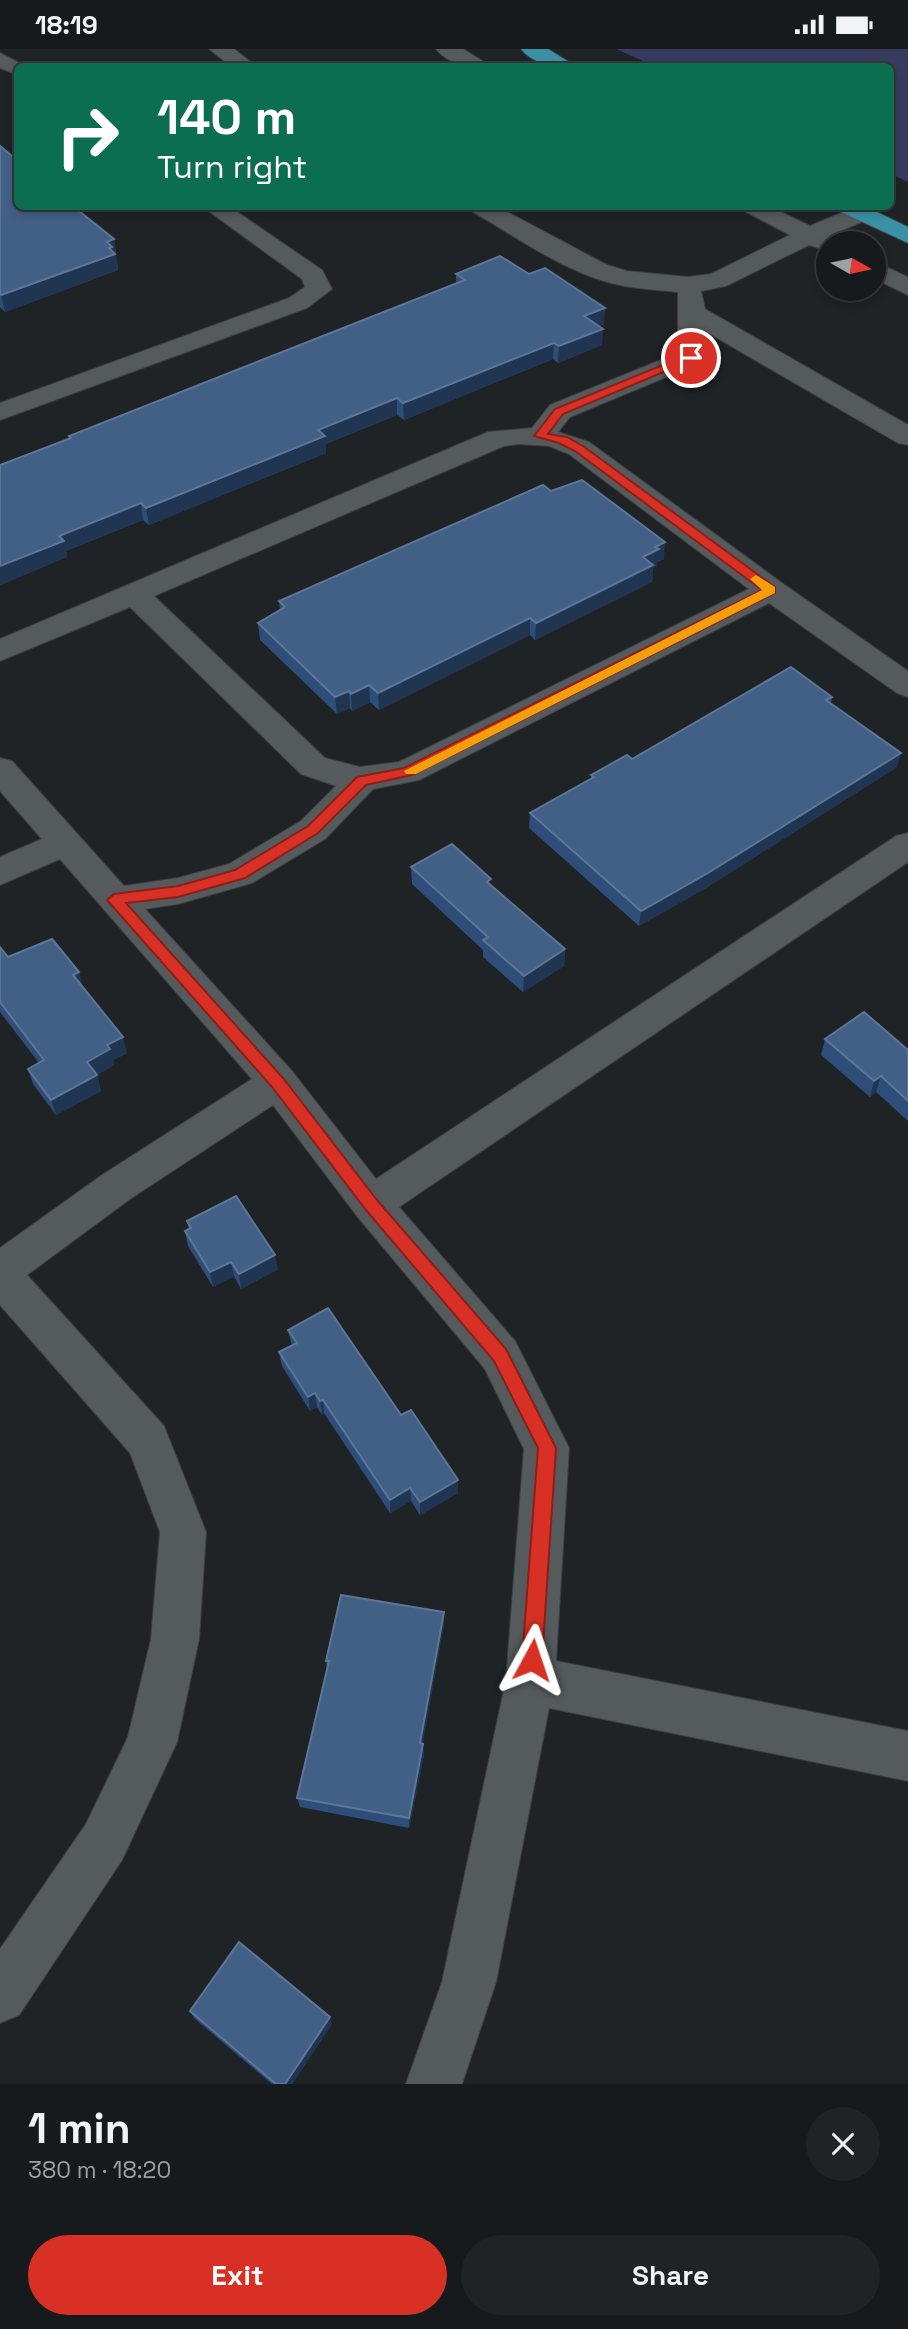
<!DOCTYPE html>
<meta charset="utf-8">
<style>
:root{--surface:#171a1c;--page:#202325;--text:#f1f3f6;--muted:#9ea1a3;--line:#36383b;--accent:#d93025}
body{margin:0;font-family:"Space Grotesk",sans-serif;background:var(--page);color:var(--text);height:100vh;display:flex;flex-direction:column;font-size:26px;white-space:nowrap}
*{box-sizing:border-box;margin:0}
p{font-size:23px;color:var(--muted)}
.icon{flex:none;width:38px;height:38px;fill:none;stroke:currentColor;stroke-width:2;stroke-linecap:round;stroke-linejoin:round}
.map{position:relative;height:2035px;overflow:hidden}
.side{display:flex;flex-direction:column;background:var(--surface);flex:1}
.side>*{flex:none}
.top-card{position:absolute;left:14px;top:14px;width:880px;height:147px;border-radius:10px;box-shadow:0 4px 10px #0003,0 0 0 2px var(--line);background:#0b6e4f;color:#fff;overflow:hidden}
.needle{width:46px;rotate:99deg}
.controls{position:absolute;left:816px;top:182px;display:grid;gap:14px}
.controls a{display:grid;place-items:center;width:70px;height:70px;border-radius:50%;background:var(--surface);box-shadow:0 4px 10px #0003,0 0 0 2px var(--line);font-size:35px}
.pin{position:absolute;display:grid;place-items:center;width:60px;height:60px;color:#fff;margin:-30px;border:4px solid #fff;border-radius:50%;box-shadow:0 2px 7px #0007}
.me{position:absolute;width:77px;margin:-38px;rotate:5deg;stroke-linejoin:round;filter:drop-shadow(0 0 5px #0008)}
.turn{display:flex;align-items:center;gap:24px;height:147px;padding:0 28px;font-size:32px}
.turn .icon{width:91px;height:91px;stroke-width:2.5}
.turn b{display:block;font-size:49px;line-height:60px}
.round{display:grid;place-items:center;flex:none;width:74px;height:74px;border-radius:37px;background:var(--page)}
.headline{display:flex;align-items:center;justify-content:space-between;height:119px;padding:0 28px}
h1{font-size:42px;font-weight:700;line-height:52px}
.action{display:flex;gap:14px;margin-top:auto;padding:14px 28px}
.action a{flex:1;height:80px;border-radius:42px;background:var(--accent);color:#fff;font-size:28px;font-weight:700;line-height:80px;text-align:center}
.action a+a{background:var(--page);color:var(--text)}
.status{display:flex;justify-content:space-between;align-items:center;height:49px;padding:0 35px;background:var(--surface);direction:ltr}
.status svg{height:19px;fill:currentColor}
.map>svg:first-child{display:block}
.green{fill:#373b5d}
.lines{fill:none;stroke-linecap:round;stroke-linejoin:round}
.minor-casing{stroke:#3c3f41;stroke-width:2}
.trunk-casing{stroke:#3c3f41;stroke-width:2}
.minor{fill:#555a5c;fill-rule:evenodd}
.trunk{fill:#3a91a5;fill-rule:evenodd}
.wall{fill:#2e4d79}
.shaded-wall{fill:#1f3552}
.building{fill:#425f86;stroke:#5d7698;stroke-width:2}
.route{fill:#d93025;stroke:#8d1f18;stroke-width:2}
.slow{fill:#f59e0b}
</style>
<div class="status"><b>18:19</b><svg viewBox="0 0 49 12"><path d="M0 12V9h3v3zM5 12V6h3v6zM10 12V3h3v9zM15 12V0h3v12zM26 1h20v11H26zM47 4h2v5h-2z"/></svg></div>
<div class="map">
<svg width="908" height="2035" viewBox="0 0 908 2035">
<rect width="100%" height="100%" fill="#1f2325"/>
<path class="green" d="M 616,0 L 908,0 L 908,133 L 891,125 L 891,18 L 654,17 Z"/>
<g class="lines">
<g class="minor-casing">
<g id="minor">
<path d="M 209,0 L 234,0 L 257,18 L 232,18 Z"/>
<path d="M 436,0 L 463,0 L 492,18 C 472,18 450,17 436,0 Z"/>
<path d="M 0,4 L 27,18 L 18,18 L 18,26 L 0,19 Z"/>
<path d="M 203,158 L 230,158 L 322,221 L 332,240 L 307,259 L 0,371 L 0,354 L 289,249 L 305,238 L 302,230 Z"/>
<path d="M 469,158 L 498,158 L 607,216 L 627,222 L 688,228 L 711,225 L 790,186 L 746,163 L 742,158 L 771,158 L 810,177 L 853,159 L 871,159 L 874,164 L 871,169 L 829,187 L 838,194 L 828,194 L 828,202 L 809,196 L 726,237 L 701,242 L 705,260 L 908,376 L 908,396 L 898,394 L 705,282 L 704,308 L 700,314 L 570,368 L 558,383 L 589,393 L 782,534 L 908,622 L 908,648 L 897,644 L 769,554 L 419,731 L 373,740 L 325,790 L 252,834 L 178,855 L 145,860 L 292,1022 L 376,1130 L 896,787 L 908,784 L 908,813 L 399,1158 L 515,1292 L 569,1399 L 556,1612 L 908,1682 L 908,1732 L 549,1659 L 496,1933 L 462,2035 L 406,2035 L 442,1933 L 506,1631 L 524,1400 L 485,1320 L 357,1167 L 273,1056 L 130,1150 L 27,1226 L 164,1377 L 206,1483 L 199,1590 L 177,1693 L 122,1811 L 19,1966 L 0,1974 L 0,1900 L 86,1775 L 128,1688 L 151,1590 L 160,1483 L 130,1404 L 0,1256 L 0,1199 L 102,1126 L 252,1030 L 60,810 L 0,836 L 0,808 L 42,790 L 0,742 L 0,709 L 12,712 L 124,837 L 178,829 L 229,815 L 301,772 L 336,737 L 301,725 L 130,558 L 0,612 L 0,590 L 488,383 L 532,379 L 550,356 L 678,304 L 678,243 C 660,241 642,240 624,237 C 570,227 520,190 473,163 ZM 519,395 L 549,397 L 569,405 L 749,540 L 399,713 L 360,718 L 325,709 L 154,547 L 504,397 Z"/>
<path d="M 873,212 L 908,228 L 908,246 L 873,229 Z"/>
</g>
</g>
<g class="trunk-casing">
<g id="trunk">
<path d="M 521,0 L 548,0 L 577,18 C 557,18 535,17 521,0 Z"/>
<path d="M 837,158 L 867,158 L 908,178 L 908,194 L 841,163 Z"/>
</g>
</g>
<use href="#minor" class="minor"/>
<use href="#trunk" class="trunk"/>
</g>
<g class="wall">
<path d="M 0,97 L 114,190 L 118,221 L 5,263 L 0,258 Z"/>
<path d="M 456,225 L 604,275 L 599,277 L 602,296 L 558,314 L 553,310 L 404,371 L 397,366 L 326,395 L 326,404 L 149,476 L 143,471 L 66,502 L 67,508 L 0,536 L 70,390 L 69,387 L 456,235 Z"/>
<path d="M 551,442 L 664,510 L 657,513 L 657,517 L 653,519 L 652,533 L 535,591 L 530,586 L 379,661 L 370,653 L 352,662 L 350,659 L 337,665 L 260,591 L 258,574 L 280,561 L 279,552 Z"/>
<path d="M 832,648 L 831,654 L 897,718 L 706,839 L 639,877 L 529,779 L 530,764 L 591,730 L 591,726 L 632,710 Z"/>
<path d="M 411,818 L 491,836 L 565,900 L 564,917 L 523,943 L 483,908 L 483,901 L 412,835 Z"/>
<path d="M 0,898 L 8,908 L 79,923 L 82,937 L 127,1004 L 113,1011 L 114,1016 L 97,1026 L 101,1042 L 56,1066 L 33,1035 L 28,1020 L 39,1014 L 0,963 Z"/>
<path d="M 825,990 L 908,1001 L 908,1072 L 876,1043 L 870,1048 L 821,1006 Z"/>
<path d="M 187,1172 L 278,1220 L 241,1240 L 234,1227 L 213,1238 L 188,1197 L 185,1182 L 189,1180 Z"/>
<path d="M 288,1281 L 401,1366 L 458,1444 L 420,1466 L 411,1452 L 390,1464 L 324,1364 L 322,1366 L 317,1358 L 310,1362 L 282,1317 L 279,1303 L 292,1297 Z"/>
<path d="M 444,1563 L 444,1575 L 422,1695 L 424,1706 L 409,1779 L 300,1758 L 297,1749 L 327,1619 L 326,1612 Z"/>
<path d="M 190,1962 L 332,1975 L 292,2035 L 272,2035 L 194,1969 Z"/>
</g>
<g class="shaded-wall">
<path d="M 114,190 L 118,221 L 5,263 L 1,246 Z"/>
<path d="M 605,259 L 604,275 L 583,284 L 584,267 Z"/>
<path d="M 603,280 L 602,296 L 558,314 L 559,297 Z"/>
<path d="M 554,294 L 553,310 L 404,371 L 403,354 Z"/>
<path d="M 397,349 L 397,366 L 326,395 L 326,404 L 149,476 L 146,459 L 318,381 Z"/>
<path d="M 141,454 L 143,471 L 66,502 L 67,508 L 0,536 L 0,517 L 59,487 Z"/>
<path d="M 665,493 L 664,510 L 657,513 L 657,517 L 653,519 L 652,533 L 535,591 L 536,574 L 643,508 L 655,498 Z"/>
<path d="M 530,569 L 530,586 L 379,661 L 378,644 Z"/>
<path d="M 369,636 L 370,653 L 352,662 L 351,645 Z"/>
<path d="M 349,642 L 350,659 L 337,665 L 335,648 Z"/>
<path d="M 901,704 L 897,718 L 706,839 L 639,877 L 641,862 Z"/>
<path d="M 565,900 L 564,917 L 523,943 L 524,927 Z"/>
<path d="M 79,923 L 83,939 L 73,926 Z"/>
<path d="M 123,988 L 127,1004 L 113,1011 L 114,1016 L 91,1029 L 97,1026 L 101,1042 L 56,1066 L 51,1051 L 87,1013 L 107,996 Z"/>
<path d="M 881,1027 L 876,1043 L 870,1048 L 874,1032 Z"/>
<path d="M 275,1206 L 278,1220 L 241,1240 L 239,1225 Z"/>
<path d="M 231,1213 L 234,1227 L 213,1238 L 210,1223 Z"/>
<path d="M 315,1344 L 317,1358 L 310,1362 L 308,1348 Z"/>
<path d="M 323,1351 L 324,1364 L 322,1366 L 320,1352 Z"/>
<path d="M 458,1431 L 458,1444 L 420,1466 L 420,1453 Z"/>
<path d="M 410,1439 L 411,1452 L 390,1464 L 390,1451 Z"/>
<path d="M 444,1563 L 444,1575 L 421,1705 L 420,1694 Z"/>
<path d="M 423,1695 L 424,1706 L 409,1779 L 409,1769 Z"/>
<path d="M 330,1968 L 332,1975 L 292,2035 L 285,2035 Z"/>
</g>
<g class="building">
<path d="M 0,97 L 18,112 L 18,158 L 74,158 L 114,190 L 107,193 L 112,198 L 109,199 L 115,205 L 1,246 L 0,245 Z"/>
<path d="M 500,207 L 529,225 L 545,219 L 605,259 L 584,267 L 603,280 L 559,297 L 554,294 L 403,354 L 397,349 L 318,381 L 325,387 L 146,459 L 141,454 L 59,487 L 64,492 L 0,517 L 0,416 L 71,389 L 69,387 L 465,231 L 456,225 Z"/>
<path d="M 582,431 L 665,493 L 655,498 L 659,500 L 643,508 L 653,516 L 536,574 L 530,569 L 378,644 L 369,636 L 351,645 L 349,642 L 335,648 L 258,574 L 285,558 L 279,552 L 543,436 L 551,442 Z"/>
<path d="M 791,618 L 832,648 L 826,651 L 901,704 L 708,824 L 641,862 L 530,764 L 594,728 L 591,726 L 627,706 L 632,710 Z"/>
<path d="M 452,795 L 491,830 L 487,833 L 565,900 L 524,927 L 483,891 L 488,888 L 411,818 Z"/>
<path d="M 52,890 L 79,923 L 73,926 L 123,988 L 107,996 L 110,1000 L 87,1013 L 97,1026 L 51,1051 L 28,1020 L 44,1011 L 0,953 L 0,898 L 8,908 Z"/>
<path d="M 864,963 L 908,1001 L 908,1052 L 881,1027 L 874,1032 L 825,990 Z"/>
<path d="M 236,1147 L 275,1206 L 239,1225 L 231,1213 L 210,1223 L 185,1182 L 191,1179 L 187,1172 Z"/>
<path d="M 328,1259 L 401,1366 L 411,1361 L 458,1431 L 420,1453 L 410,1439 L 390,1451 L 323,1351 L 320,1352 L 315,1344 L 308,1348 L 279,1303 L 297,1294 L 288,1281 Z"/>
<path d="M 341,1546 L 444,1563 L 420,1694 L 423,1695 L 409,1769 L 297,1749 L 329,1612 L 326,1612 Z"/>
<path d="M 239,1893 L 330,1968 L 285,2035 L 276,2035 L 190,1962 Z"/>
</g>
<path class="route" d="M 687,306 L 697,309 L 563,365 L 548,385 L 567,388 L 583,397 L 775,538 L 775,544 L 412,726 L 366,736 L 318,784 L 245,829 L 178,848 L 126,854 L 283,1029 L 377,1151 L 506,1300 L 556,1399 L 542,1611 L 539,1618 L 532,1621 L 525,1618 L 522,1611 L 538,1399 L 494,1312 L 366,1161 L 272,1038 L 107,851 L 114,845 L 178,837 L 235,821 L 308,777 L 357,728 L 404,719 L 762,541 L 575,402 L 559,394 L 534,387 L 555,360 Z"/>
<path class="slow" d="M 756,526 L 775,538 L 775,544 L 416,725 L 406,725 L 404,722 L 762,541 L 750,530 Z"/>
</svg>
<div class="controls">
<a><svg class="needle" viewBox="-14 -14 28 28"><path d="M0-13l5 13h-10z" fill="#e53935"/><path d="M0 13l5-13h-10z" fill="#9ea1a3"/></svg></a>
</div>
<div class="pin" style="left:691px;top:309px;background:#d93025"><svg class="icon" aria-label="arrive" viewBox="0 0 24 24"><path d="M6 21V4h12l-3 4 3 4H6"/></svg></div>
<svg class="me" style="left:532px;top:1611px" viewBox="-20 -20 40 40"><path d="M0-17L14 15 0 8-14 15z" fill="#d93025" stroke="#fff" stroke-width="4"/></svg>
<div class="top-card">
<div class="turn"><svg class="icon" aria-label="right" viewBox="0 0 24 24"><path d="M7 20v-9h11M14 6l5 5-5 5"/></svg><div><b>140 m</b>Turn right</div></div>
</div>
</div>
<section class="side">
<div class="headline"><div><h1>1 min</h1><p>380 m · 18:20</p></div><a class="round"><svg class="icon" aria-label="close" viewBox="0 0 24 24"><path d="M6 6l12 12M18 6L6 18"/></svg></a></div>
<div class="action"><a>Exit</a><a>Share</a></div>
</section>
